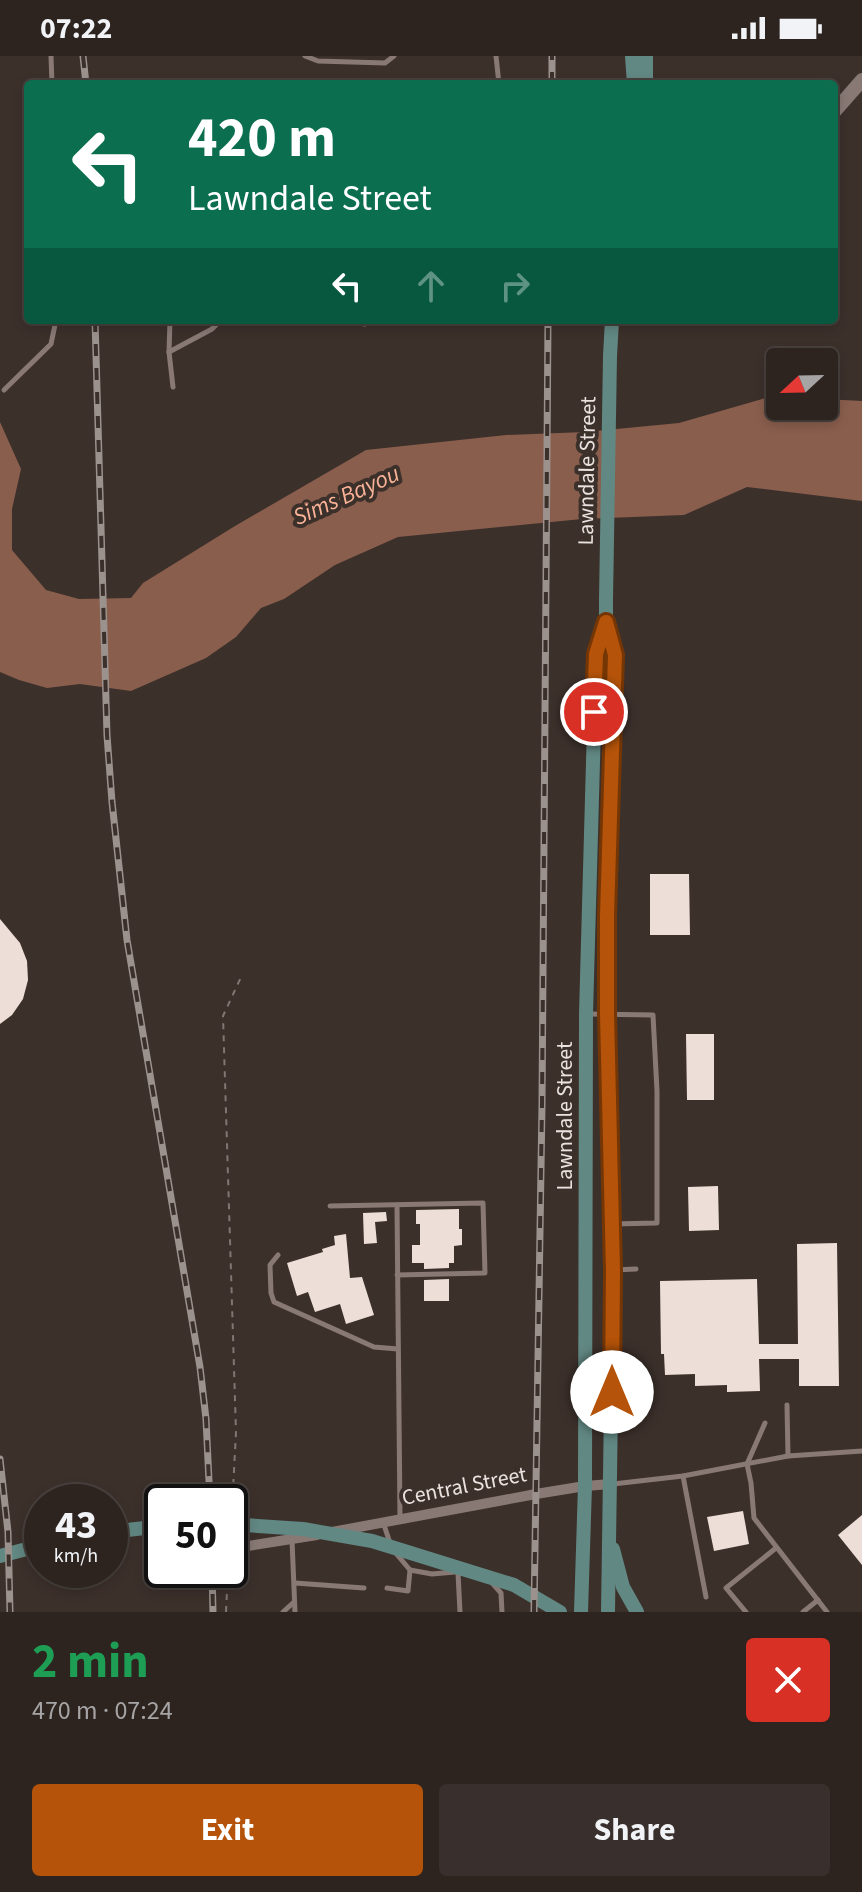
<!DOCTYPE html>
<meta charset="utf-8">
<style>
:root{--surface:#2d2420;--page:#39302d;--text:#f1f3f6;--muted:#a7a4a5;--line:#48413e;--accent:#b45309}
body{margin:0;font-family:"Source Sans 3",sans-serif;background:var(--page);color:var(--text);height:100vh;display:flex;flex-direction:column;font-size:30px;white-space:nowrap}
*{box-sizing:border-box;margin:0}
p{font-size:26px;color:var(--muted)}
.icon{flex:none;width:44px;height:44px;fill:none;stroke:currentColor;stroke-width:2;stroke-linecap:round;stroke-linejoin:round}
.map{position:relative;height:1556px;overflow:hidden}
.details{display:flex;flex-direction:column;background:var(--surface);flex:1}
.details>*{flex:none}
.top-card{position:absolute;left:24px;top:24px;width:814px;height:244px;border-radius:8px;box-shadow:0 4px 12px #0003,0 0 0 2px var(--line);background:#0b6e4f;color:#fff;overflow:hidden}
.needle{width:52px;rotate:248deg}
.controls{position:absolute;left:766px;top:292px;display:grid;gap:16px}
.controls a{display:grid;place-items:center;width:72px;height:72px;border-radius:8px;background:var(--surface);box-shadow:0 4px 12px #0003,0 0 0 2px var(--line);font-size:40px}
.speed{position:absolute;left:24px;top:1428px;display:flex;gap:16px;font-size:40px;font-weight:700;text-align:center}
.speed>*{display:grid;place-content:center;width:104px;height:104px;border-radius:50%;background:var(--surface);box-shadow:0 4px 12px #0003,0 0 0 2px var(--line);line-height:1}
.speed small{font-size:20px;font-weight:400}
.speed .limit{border:4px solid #111;border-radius:12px;background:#fff;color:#111}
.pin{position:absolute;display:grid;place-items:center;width:68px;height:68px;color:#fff;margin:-34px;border:4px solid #fff;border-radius:50%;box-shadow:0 2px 8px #0007}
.me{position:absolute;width:88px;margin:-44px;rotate:0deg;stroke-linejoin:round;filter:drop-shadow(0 0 6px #0008)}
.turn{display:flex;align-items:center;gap:28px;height:168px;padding:0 32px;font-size:36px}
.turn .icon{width:104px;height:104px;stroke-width:2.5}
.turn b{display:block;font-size:56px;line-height:68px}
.lanes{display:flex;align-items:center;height:76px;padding:0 32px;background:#0003;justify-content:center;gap:40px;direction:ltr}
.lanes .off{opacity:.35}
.round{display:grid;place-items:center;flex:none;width:84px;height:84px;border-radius:8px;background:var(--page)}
.summary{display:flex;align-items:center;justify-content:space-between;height:136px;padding:0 32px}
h1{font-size:48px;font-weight:700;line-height:60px;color:#1e9e55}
.action{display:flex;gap:16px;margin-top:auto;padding:16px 32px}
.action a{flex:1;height:92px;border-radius:8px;background:var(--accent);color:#fff;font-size:32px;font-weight:700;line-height:92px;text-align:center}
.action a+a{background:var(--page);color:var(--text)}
.status{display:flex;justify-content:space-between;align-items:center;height:56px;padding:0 40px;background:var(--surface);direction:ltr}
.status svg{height:22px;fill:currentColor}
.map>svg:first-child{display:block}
.water{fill:#895e4d}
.building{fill:#eeded8}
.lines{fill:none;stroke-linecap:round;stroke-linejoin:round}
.path{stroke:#807672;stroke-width:2;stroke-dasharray:6 6;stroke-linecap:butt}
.service{stroke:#887974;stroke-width:5}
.minor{stroke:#887974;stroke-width:10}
.tertiary{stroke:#887974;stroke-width:14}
.secondary{stroke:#628883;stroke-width:14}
.rail-casing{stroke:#9b928e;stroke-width:7}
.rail{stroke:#3c302b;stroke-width:4;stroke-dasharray:12;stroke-linecap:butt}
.route-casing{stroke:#753606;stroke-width:20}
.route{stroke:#b45309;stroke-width:14}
.labels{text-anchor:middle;stroke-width:8;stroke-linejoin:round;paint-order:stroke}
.street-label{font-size:22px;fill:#eae2df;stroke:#3c302b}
.water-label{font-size:24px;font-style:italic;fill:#fab397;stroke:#3c302b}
</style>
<div class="status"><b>07:22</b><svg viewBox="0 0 49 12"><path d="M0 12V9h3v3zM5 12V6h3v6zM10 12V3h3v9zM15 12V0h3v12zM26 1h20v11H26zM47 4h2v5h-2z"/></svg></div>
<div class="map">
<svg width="862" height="1556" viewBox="0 0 862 1556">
<rect width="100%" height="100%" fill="#3c302b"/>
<path class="water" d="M 776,339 L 780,340 L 780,350 L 824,350 L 824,343 L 862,345 L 862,445 L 747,431 L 684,459 L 582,463 L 398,481 L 335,509 L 284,543 L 261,552 L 236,581 L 206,602 L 131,635 L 80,628 L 47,632 L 19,624 L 0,616 L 0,366 L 21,413 L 12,453 L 12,494 L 46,534 L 79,543 L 131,542 L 143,527 L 235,470 L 366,394 L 506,379 L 585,376 L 679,367 Z"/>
<g class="building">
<path d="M 650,818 L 689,818 L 690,879 L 650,879 Z"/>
<path d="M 0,863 L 20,887 L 27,905 L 28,924 L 23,943 L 12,959 L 0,968 Z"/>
<path d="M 686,978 L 714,978 L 714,1044 L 687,1044 Z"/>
<path d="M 718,1130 L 719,1174 L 689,1175 L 688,1131 Z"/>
<path d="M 459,1153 L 459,1173 L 462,1173 L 462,1189 L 454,1190 L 454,1207 L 449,1207 L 449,1212 L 424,1213 L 424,1207 L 412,1207 L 412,1189 L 420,1189 L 420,1168 L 416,1168 L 416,1154 Z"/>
<path d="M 386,1156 L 387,1165 L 375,1166 L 377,1187 L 364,1188 L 363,1157 Z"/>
<path d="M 346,1178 L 350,1222 L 362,1221 L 374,1259 L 346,1268 L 340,1248 L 315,1256 L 308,1236 L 297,1240 L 287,1207 L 323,1196 L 322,1193 L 335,1189 L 334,1180 Z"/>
<path d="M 837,1187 L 839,1330 L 799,1330 L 799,1303 L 759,1303 L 760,1335 L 727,1336 L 727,1329 L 695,1330 L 695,1318 L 665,1319 L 664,1298 L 661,1298 L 660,1225 L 757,1223 L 759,1288 L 798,1288 L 797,1188 Z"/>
<path d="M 449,1223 L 449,1245 L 424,1245 L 424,1224 Z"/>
<path d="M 743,1455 L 749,1488 L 714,1495 L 707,1461 Z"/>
<path d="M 862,1459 L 862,1509 L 838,1479 Z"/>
</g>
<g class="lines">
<g class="path">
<path d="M 232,1453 L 236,1376 L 223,960 L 242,919"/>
<path d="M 226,1556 L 228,1514"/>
</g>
<g class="service">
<path d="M 51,0 L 52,28"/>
<path d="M 305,0 L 318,5 L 385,7 L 394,0"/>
<path d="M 496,0 L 499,28"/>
<path d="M 170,264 L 169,296 L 173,331"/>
<path d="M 338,264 L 365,268 L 374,264"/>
<path d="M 169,296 L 212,273 L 221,264"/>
<path d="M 4,334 L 51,288 L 56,264"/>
<path d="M 589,958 L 653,959 L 657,1035 L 657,1167 L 612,1168"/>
<path d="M 397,1149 L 400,1462"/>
<path d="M 330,1150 L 483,1147 L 485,1217 L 397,1219"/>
<path d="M 278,1199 L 270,1209 L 271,1237 L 274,1246 L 374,1291 L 398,1293"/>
<path d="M 614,1214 L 636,1213"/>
<path d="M 787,1349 L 788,1400"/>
<path d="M 765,1367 L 747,1408 L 751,1427 L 754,1462 L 827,1556"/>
<path d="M 683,1420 L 706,1541"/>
<path d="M 613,1428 L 683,1420 L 788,1400 L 862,1395"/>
<path d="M 383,1466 L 390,1487"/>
<path d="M 292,1484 L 295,1556"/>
<path d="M 394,1495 L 410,1514 L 432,1518 L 455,1516"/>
<path d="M 458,1517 L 460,1556"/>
<path d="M 295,1527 L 364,1532"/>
<path d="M 493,1528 L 501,1537 L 502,1556"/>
<path d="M 387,1532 L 408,1535 L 410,1514"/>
<path d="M 283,1556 L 294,1546"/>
<path d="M 746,1556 L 726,1532 L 776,1492"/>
<path d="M 803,1556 L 818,1544"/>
</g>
<g class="minor">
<path d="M 332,1476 L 536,1438 L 585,1430 L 611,1428"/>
<path d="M 248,1490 L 317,1479"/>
</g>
<path class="tertiary" d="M 834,56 L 862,24"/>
<g class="secondary">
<path d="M 632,0 L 634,28"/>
<path d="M 646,0 L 646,28"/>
<path d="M 230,1468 L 303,1473 L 372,1485 L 514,1529 L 560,1556"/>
<path d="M 110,1476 L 162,1470"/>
<path d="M 613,1493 L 623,1531 L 637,1556"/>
<path d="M 0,1500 L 42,1489"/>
<path d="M 581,1556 L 585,1430 L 586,958 L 596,598 L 606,567"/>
<path d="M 608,1556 L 613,1214 L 607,958 L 607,860 L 615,599 L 606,566 L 606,544 L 610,300 L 612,264"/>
</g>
<g class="rail-casing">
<g id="rail">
<path d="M 83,0 L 86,28"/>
<path d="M 552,28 L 552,0"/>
<path d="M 95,264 L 107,679 L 112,746 L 127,884 L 200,1311 L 206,1363 L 210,1446"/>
<path d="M 0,1403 L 8,1476 L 10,1556"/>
<path d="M 212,1514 L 213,1556"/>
<path d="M 534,1556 L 542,1049 L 548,264"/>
</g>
</g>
<use href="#rail" class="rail"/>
</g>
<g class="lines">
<g class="route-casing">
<path id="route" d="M 594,656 L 596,598 L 606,566 L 615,599 L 607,860 L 607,958 L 613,1214 L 612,1336"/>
</g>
<use href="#route" class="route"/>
</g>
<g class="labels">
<g class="street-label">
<text transform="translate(586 415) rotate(-89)" y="8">Lawndale Street</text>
<text transform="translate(564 1060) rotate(-90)" y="8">Lawndale Street</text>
<text transform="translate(464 1429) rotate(-11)" y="8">Central Street</text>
</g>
<g class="water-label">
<text transform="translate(346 439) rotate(-24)" y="8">Sims Bayou</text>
</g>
</g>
</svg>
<div class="controls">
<a><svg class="needle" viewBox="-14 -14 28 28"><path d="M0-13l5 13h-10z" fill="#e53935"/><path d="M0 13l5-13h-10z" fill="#a7a4a5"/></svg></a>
</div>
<div class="speed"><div>43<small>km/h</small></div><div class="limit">50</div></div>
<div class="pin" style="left:594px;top:656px;background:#d93025"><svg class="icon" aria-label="arrive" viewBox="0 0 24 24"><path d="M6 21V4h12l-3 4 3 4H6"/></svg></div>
<svg class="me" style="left:612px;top:1336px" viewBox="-20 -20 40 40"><circle r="19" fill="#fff"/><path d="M0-13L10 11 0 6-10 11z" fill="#b45309"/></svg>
<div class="top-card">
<div class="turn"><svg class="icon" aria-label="left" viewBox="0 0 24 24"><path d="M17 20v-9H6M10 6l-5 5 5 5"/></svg><div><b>420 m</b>Lawndale Street</div></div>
<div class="lanes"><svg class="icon" aria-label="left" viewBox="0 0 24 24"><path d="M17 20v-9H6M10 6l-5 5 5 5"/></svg><svg class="icon off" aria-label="ahead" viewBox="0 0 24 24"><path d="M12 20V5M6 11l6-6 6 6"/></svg><svg class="icon off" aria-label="right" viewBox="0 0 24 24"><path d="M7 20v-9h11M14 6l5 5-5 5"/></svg></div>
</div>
</div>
<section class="details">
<div class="summary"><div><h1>2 min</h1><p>470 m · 07:24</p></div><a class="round" style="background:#d93025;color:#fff"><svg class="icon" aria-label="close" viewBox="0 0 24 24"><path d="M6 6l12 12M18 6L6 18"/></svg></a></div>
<div class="action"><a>Exit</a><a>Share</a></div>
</section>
